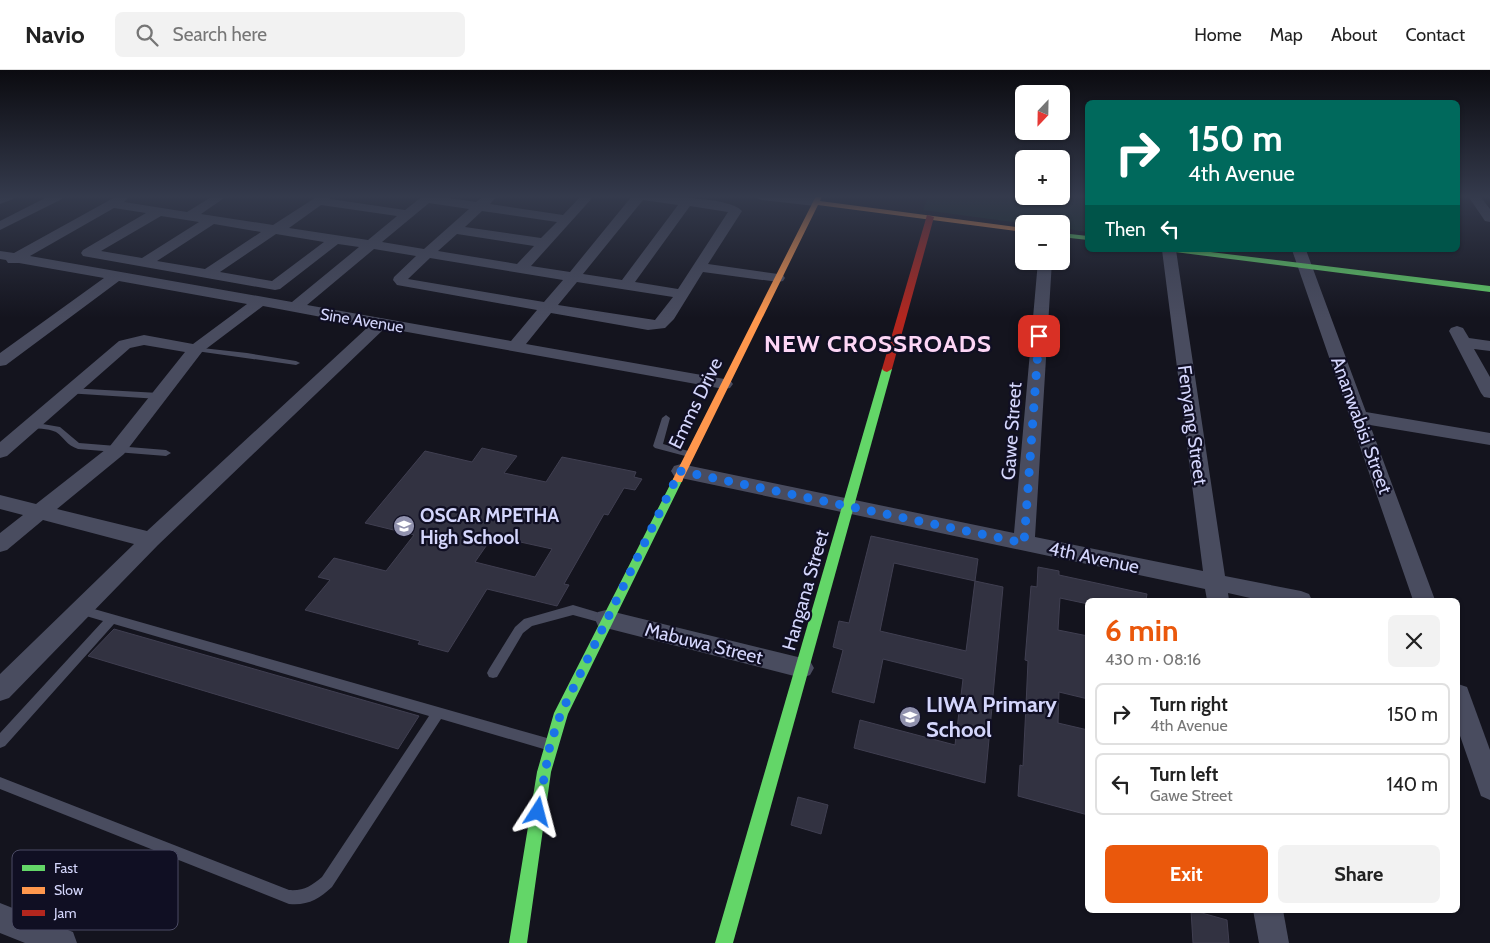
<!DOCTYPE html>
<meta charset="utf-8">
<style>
:root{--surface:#fff;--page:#f2f2f2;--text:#222;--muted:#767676;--line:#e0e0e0;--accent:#ea580c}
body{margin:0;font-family:Cabin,sans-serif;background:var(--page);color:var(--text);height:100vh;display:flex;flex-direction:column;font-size:19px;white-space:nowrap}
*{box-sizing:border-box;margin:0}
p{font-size:16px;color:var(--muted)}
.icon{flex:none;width:28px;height:28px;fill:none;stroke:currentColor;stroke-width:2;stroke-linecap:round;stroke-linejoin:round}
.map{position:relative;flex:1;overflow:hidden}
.details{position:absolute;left:1085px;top:528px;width:375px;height:315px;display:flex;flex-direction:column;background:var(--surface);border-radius:8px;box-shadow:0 1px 4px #0004}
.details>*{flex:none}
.guide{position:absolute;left:1085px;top:30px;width:375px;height:152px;border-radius:8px;box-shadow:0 1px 4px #0004;background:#00695c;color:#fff;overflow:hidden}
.needle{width:32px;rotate:202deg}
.tools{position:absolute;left:1015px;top:15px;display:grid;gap:10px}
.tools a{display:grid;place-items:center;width:55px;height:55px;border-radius:8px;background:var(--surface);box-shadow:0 1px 4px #0004;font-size:25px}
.pin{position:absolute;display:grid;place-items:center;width:42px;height:42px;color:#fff;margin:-21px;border-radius:10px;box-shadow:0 2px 8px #0006}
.me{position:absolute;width:55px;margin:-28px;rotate:9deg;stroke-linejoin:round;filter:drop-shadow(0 0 4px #0008)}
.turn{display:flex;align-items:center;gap:18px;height:105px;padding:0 20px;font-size:22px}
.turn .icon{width:65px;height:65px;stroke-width:2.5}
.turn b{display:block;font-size:35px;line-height:42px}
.then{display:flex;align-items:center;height:48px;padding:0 20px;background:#0003;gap:10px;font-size:19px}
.round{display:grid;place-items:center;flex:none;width:52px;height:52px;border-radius:8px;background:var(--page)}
.headline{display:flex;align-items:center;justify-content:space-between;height:85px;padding:0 20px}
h1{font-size:30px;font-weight:700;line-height:38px;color:var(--accent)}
.button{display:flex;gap:10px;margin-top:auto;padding:10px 20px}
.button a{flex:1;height:58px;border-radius:8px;background:var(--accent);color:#fff;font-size:20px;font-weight:700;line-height:58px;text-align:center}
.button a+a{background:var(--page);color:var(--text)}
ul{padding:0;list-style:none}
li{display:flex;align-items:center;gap:15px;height:62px;margin:0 10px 8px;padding:0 10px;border:2px solid var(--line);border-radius:8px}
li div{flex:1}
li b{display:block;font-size:19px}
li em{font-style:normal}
header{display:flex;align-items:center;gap:30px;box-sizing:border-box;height:70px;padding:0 25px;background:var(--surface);border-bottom:1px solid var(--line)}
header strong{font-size:24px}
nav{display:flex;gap:28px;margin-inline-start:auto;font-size:18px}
.search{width:350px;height:45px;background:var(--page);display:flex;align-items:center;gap:12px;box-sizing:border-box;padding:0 18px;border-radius:8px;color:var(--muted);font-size:19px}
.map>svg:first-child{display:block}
.green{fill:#132926}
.building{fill:#323241;stroke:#403f51;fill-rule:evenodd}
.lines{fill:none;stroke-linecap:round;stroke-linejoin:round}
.lane{fill:#494c5f;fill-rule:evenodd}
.street{fill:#494c5f;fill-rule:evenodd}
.fast{fill:#63d668;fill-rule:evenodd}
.slow{fill:#ff974d;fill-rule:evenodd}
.jam{fill:#b3261e;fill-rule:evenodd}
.route{stroke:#1a73e8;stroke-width:9;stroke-dasharray:0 16.2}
.labels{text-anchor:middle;stroke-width:4.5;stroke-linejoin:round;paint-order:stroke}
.far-street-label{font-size:16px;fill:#d4d6fc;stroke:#100f23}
.street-label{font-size:19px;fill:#d4d6fc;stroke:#100f23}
.poi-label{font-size:19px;font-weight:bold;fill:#d4d6fc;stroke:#100f23;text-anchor:start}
.near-poi-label{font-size:22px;font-weight:bold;fill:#d4d6fc;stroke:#100f23;text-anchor:start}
.district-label{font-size:24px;font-weight:bold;letter-spacing:1px;fill:#fdd6f5;stroke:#100f23}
.key{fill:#100f23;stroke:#4b4b64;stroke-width:1}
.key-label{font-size:14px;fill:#d4d6fc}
</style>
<header>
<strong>Navio</strong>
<div class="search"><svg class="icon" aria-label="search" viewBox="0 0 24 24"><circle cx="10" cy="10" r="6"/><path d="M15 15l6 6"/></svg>Search here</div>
<nav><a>Home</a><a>Map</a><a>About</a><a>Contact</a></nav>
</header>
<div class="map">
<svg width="1490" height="873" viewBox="0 0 1490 873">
<rect width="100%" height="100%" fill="#14141e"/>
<path class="green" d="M 928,126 L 1087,126 L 1087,162 L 1061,158 L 1061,154 L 1027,154 L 923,140 Z"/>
<g class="building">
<path d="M 482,378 L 517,386 L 504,403 L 546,412 L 562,387 L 636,402 L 634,407 L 642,409 L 635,420 L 624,418 L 608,445 L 604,444 L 564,514 L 569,515 L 557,536 L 487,519 L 448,582 L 418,574 L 420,571 L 305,540 L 330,510 L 318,507 L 334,488 L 386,501 L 414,465 L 365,453 L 425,381 L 472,392 ZM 493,466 L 552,479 L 535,507 L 475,492 Z"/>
<path d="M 871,466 L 978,489 L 975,511 L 1003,517 L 985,713 L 854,678 L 860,650 L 955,675 L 963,609 L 883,589 L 874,633 L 832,622 L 843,580 L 833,577 L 839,551 L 849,553 ZM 894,493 L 975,511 L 966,581 L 880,561 Z"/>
<path d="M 1038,497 L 1059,501 L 1059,505 L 1147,524 L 1146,530 L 1088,530 L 1088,534 L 1060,528 L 1058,560 L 1088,566 L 1088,629 L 1059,622 L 1058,653 L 1088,660 L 1088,745 L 1018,726 L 1020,695 L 1023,696 L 1026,635 L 1028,591 L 1025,590 L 1031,516 L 1037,517 Z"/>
<path d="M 114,559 L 419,646 L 398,679 L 88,586 Z"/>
<path d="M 798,727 L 828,735 L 821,764 L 791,755 Z"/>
<path d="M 1191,840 L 1227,850 L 1229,873 L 1193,873 Z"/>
</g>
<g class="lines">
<g class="lane">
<path d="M 193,277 L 247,283 L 296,291 L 300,293 L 296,295 L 196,281 L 192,279 Z"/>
<path d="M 69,318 L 159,323 L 163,326 L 159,329 L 66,323 L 65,321 Z"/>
<path d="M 666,345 L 670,348 L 663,374 L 692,382 L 694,384 L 692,386 L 689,387 L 655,378 L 653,376 L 662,348 Z"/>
<path d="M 31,352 L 60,357 L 79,373 L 166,380 L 171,383 L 166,386 L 78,379 C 66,375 65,368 56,362 C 47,358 37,359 28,357 L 26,355 L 28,353 Z"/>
<path d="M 80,535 L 547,668 L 552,670 L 553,674 L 552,678 L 547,680 L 441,649 L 332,817 C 319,829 307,836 289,834 L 0,719 L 0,707 L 289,820 C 304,821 311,816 322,807 L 429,646 L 114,554 L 5,676 L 0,678 L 0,663 L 103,551 L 76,543 L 74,540 L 76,537 Z"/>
<path d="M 573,535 L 610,546 L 612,549 L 610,552 L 606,554 L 573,545 L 532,556 L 523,563 L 497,607 L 493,608 L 489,607 L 487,603 L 489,599 L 515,557 L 524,549 Z"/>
</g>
<g class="street">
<path d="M 0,126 L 15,126 L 13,129 L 0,134 Z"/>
<path d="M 49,126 L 64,126 L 62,129 L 0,160 L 0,151 Z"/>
<path d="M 117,126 L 127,126 L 128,128 L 124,132 L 187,142 L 213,126 L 227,126 L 201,144 L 273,155 L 318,126 L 332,126 L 330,129 L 405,140 L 423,126 L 436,126 L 476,132 L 484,126 L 497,126 L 490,134 L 563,145 L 581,126 L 594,126 L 531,196 L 570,202 L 632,126 C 652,126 730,126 742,141 L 708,194 L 778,204 L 783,205 L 785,208 L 783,211 L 778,212 L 703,202 L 674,249 L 665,258 L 648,260 L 551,243 L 526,274 L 730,310 L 733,314 L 730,318 L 724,319 L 385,258 L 158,475 L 9,628 L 0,631 L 0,604 L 134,474 L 43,450 L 7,480 L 0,482 L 0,463 L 23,445 L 0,439 L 0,425 L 36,434 L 110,376 L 185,282 L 144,275 L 130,278 L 7,386 L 0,388 L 0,372 L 119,271 L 144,265 L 193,274 L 247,234 L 119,211 L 6,295 L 0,296 L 0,283 L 104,208 L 19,193 L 8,193 L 6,190 L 0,189 L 0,181 L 14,183 ZM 643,130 L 678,135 L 622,210 L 583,204 ZM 429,133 L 469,139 L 424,179 L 382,172 ZM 321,135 L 397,146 L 368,170 L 289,158 ZM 690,136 L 728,142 L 678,219 L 635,212 ZM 114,138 L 146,143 L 83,180 L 81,183 L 83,186 L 275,220 L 280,219 L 338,174 L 359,177 L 292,232 L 30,186 ZM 482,141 L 557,152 L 541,168 L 465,157 ZM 161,146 L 199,152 L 142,188 L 101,181 ZM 214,154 L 261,162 L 205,199 L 157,191 ZM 276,164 L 324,172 L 272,211 L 220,202 ZM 457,164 L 534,176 L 517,194 L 438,181 ZM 374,179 L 416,186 L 394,207 L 393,210 L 397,215 L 537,240 L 511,271 L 307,235 ZM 430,188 L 563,210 L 544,232 L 408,209 ZM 577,212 L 673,227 L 655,250 L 558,235 ZM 263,236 L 369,256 L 147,461 L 57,439 L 124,384 L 202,282 Z"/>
<path d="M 756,126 C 770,126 812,122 821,132 L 815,136 L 762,130 L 758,129 Z"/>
<path d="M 1468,126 L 1480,126 L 1490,139 L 1490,152 L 1485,151 Z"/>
<path d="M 1162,180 L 1176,180 L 1225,506 L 1301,521 L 1309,524 L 1312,530 L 1259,530 L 1228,523 L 1229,530 L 1207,530 L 1205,519 L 681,408 L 674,406 L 671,401 L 674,396 L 681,394 L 1014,463 L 1038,191 L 1052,191 L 1035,467 L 1203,501 Z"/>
<path d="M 1292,180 L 1306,180 L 1366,342 L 1490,363 L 1490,375 L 1370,355 L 1435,530 L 1413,530 Z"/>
<path d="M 1457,256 L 1463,258 L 1469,268 L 1490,271 L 1490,281 L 1474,279 L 1490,307 L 1490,328 L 1484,327 L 1481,323 L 1449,261 L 1451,258 Z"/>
<path d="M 606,540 L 802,588 L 810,591 L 814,598 L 810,605 L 802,608 L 606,558 L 598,556 L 595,549 L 598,542 Z"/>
<path d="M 1458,614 L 1467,617 L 1490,680 L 1490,730 L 1481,726 L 1458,660 Z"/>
<path d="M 0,833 L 73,862 L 77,873 L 25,873 L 0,863 Z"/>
<path d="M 1253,840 L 1283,840 L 1289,873 L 1259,873 Z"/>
</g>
<g class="fast">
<path d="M 1061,163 L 1088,166 L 1088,170 L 1061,167 Z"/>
<path d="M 1171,180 L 1194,180 L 1490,216 L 1490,222 L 1175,182 Z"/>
<path d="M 887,296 L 892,299 L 733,873 L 715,873 L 882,299 Z"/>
<path d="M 678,405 L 683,409 L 568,644 L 551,702 L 527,873 L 509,873 L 537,702 L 554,643 L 673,409 Z"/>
</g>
<path class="slow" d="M 816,126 L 822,126 L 820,131 L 1024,158 L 1024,162 L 818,135 L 683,409 L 682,412 L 674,412 L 673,409 Z"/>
<path class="jam" d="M 927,145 L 934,147 L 892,299 L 887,302 L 884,301 L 882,299 Z"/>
</g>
<linearGradient id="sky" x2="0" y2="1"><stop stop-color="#0b0b10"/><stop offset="0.51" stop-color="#343a4c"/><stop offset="1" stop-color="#343a4c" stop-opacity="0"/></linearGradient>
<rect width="1490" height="248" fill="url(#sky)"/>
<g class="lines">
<path class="route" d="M 538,742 L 550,675 L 561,643 L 680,401 L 1024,473 L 1039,266"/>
</g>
<defs>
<g id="school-disc" transform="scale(1.125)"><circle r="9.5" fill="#9192ae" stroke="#100f23"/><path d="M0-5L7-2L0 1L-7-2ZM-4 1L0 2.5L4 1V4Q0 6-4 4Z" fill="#fff"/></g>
</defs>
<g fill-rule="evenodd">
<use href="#school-disc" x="404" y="456"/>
<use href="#school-disc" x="910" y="647"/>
</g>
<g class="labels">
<g class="far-street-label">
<text transform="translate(362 250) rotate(9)" y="6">Sine Avenue</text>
</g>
<g class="street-label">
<text transform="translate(695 333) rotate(-64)" y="7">Emms Drive</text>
<text transform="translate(1193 355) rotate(82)" y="7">Fenyang Street</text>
<text transform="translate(1362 355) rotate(70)" y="7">Ananwabisi Street</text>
<text transform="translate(1011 361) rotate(-86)" y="7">Gawe Street</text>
<text transform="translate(1094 487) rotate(12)" y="7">4th Avenue</text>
<text transform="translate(805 520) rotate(-74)" y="7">Hangana Street</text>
<text transform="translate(704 573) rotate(14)" y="7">Mabuwa Street</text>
</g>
<g class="poi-label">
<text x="420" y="452">OSCAR MPETHA<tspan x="420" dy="22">High School</tspan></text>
</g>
<g class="near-poi-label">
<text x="926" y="642">LIWA Primary<tspan x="926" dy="25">School</tspan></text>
</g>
<g class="district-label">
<text x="878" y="282">NEW CROSSROADS</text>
</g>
</g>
<rect x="12" y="780" width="166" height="80" rx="8" class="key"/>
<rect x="22" y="795" width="23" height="6" fill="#63d668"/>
<rect x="22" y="817" width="23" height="7" fill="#ff974d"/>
<rect x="22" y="840" width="23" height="6" fill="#b3261e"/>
<g class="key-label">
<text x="54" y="803">Fast</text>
<text x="54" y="825">Slow</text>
<text x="54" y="848">Jam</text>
</g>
</svg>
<div class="tools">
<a><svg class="needle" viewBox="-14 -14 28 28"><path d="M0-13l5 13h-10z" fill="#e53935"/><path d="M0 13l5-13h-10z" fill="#767676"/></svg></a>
<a>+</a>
<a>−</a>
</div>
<div class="pin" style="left:1039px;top:266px;background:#d93025"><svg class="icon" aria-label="arrive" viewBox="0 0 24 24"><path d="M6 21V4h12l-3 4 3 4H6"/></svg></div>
<svg class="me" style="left:538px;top:742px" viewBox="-20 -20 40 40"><path d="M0-17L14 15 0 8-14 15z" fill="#1a73e8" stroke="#fff" stroke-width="4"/></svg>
<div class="guide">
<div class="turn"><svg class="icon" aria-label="right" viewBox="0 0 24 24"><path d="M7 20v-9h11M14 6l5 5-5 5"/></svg><div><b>150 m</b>4th Avenue</div></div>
<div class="then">Then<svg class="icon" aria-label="left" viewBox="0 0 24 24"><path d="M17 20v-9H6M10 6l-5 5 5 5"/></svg></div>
</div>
<section class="details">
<div class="headline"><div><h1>6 min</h1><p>430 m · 08:16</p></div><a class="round"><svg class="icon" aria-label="close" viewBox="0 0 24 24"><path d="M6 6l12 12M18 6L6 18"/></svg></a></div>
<ul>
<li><svg class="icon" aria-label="right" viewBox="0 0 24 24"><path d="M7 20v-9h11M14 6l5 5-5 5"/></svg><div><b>Turn right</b><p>4th Avenue</p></div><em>150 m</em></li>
<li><svg class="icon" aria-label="left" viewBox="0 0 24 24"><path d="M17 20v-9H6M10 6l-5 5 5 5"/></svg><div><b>Turn left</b><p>Gawe Street</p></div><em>140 m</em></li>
</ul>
<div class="button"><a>Exit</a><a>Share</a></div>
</section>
</div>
